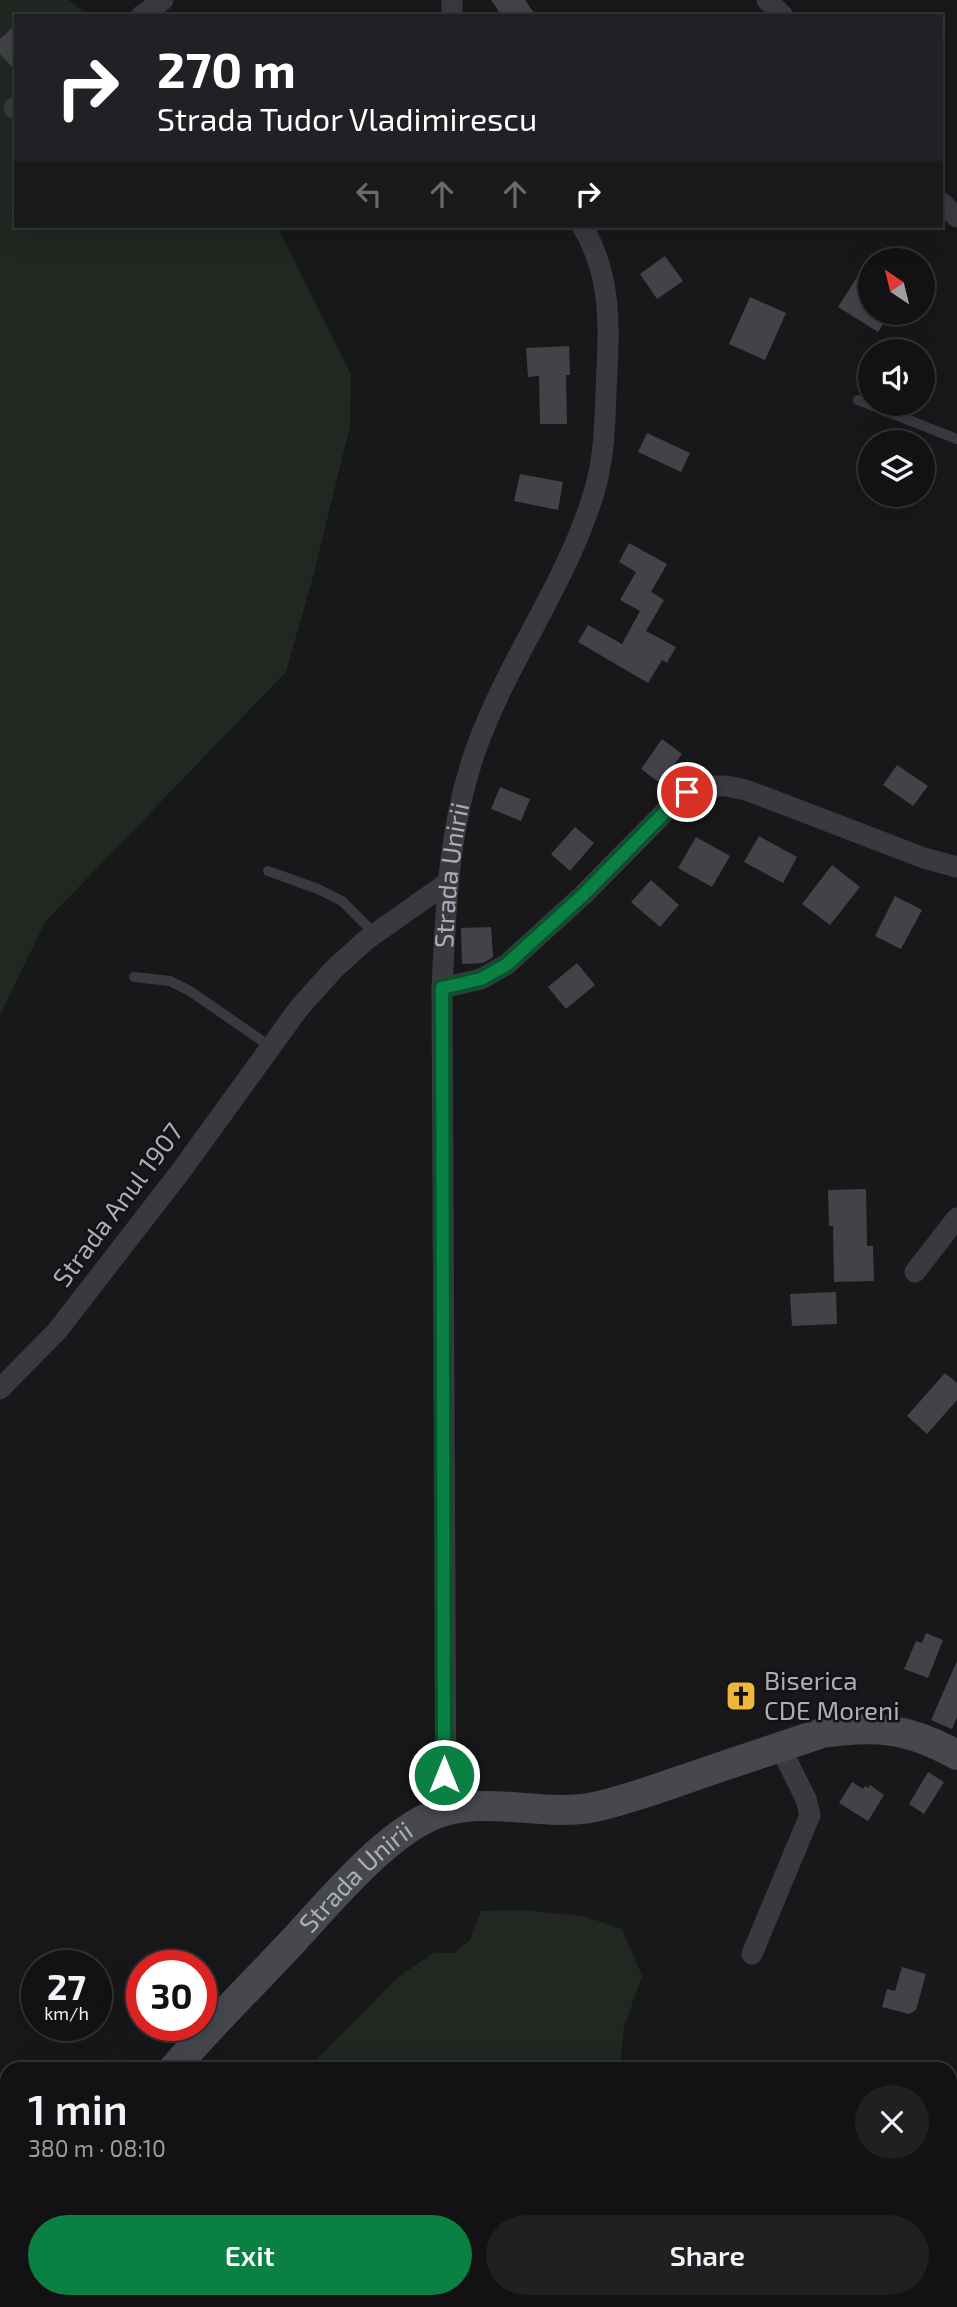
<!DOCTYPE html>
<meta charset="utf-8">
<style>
:root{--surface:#121214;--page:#1f2022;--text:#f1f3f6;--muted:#9c9ea0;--line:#313234;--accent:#0b8043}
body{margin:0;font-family:"Exo 2",sans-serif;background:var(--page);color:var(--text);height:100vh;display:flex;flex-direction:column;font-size:26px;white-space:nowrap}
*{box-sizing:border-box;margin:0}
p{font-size:23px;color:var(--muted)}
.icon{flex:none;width:38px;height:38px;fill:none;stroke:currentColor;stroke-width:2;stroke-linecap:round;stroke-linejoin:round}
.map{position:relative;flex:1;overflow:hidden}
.sheet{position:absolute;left:0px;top:2062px;width:957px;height:247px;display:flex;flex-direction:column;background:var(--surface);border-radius:21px 21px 0 0;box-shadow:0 7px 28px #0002,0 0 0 2px var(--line)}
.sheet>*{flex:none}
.top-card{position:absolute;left:14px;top:14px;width:929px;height:214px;border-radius:0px;box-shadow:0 7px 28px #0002,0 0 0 2px var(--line);background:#202124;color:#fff;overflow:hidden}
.needle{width:46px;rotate:325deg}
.fabs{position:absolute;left:858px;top:248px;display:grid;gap:14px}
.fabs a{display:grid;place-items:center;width:77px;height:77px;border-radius:50%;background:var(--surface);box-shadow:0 7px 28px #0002,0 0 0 2px var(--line);font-size:35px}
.speed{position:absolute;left:21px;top:1950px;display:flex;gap:14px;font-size:35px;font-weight:700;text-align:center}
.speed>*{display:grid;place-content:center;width:91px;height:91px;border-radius:50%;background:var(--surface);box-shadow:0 7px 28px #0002,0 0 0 2px var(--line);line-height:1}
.speed small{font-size:18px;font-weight:400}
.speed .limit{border:10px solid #d22;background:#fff;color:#111}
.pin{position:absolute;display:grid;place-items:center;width:60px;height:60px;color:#fff;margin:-30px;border:4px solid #fff;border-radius:50%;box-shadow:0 2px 7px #0007}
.me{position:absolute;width:77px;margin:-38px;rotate:0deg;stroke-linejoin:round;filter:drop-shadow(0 0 5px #0008)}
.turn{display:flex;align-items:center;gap:24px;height:147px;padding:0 28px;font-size:32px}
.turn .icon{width:91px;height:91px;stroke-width:2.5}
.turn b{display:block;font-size:49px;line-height:60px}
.lanes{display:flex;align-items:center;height:66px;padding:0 28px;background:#0003;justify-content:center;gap:35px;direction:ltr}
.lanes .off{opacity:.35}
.round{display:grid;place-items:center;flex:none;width:74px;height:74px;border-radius:37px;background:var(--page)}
.summary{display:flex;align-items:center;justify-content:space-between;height:119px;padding:0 28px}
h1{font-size:42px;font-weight:600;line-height:52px}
.cta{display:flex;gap:14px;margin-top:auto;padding:14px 28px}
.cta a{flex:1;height:80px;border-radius:42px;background:var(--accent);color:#fff;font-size:28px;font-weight:600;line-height:80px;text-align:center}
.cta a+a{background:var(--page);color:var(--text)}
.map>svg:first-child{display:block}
.green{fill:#202821}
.building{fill:#424347}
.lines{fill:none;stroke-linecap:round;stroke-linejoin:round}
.lane{stroke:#39393f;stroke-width:10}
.street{stroke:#39393f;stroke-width:21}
.secondary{stroke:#47484e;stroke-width:30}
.route-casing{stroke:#07532c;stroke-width:18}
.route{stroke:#0b8043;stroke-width:12}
.labels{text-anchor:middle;stroke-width:5;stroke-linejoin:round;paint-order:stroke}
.street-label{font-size:26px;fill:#aaaeb9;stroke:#131315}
.poi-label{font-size:26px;fill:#aaaeb9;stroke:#131315;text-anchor:start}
</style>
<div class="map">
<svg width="957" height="2307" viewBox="0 0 957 2307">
<rect width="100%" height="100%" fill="#18181a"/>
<g class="green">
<path d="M 0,0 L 68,0 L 92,16 L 16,16 L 16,226 L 277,226 L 351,375 L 350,426 L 314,573 L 286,672 L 45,922 L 0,1015 Z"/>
<path d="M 519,1910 L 584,1916 L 622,1929 L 642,1976 L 624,2027 L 620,2068 L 308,2068 L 398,1977 L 434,1953 L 454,1953 L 470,1940 L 481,1911 Z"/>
<path d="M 957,2191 L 957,2307 L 833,2307 L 840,2301 L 950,2301 L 950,2197 Z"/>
<path d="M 113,2301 L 641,2301 L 642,2307 L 112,2307 Z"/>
</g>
<g class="building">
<path d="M 491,0 L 525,0 L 536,16 L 502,16 Z"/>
<path d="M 16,24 L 16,71 L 0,54 L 0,39 Z"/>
<path d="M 665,256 L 683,281 L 657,299 L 640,274 Z"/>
<path d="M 870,257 L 870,313 L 890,313 L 878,332 L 838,307 Z"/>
<path d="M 750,297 L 786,313 L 765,360 L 729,344 Z"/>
<path d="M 569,346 L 570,375 L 566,375 L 567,424 L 540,424 L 539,376 L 528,377 L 526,348 Z"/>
<path d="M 647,433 L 690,453 L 681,472 L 638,452 Z"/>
<path d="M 520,474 L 563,482 L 558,510 L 514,501 Z"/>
<path d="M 629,543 L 667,564 L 651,592 L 664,600 L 646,631 L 676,647 L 667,663 L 662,660 L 648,683 L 578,642 L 588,625 L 622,644 L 640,611 L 620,600 L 636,572 L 619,562 Z"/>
<path d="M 662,739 L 682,754 L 660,783 L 641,769 Z"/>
<path d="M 897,765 L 928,786 L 913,806 L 883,785 Z"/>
<path d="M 500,787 L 530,799 L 521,821 L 491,809 Z"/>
<path d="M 575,827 L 594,843 L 570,871 L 551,854 Z"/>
<path d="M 759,836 L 797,857 L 783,883 L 744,862 Z"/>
<path d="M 696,837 L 730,856 L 712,887 L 678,868 Z"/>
<path d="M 832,865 L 860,887 L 830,925 L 802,904 Z"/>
<path d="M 651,880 L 679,905 L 660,927 L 631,902 Z"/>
<path d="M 895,896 L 922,910 L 901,949 L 875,936 Z"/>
<path d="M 491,927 L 493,957 L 483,963 L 462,964 L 461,928 Z"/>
<path d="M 577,963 L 595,985 L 566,1009 L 548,987 Z"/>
<path d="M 866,1189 L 867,1246 L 873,1246 L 874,1281 L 834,1282 L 833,1226 L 829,1226 L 828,1190 Z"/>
<path d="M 836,1292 L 837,1324 L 792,1326 L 790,1294 Z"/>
<path d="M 945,1373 L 957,1383 L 957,1400 L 927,1434 L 907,1416 Z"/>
<path d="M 926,1633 L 943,1640 L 928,1678 L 904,1669 L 916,1641 L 922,1643 Z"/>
<path d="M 957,1661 L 957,1717 L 952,1729 L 931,1720 Z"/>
<path d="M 928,1772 L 944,1782 L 924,1814 L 909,1804 Z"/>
<path d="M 852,1782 L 863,1789 L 865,1786 L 868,1788 L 870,1785 L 884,1795 L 868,1821 L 839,1803 Z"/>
<path d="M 902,1967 L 926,1974 L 916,2010 L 909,2014 L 882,2007 L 887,1989 L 895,1991 Z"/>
</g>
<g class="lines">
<g class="lane">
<path d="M 858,400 L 957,439"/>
<path d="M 268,871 L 318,889 L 342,901 L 375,934"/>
<path d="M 134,977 L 170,981 L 190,991 L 271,1047"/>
</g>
<g class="street">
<path d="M 452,0 L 452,16"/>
<path d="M 767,0 L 783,16"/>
<path d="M 141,16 L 163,0"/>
<path d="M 14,108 L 16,107"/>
<path d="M 942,203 L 957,217"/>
<path d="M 442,988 L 481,979 L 506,965 L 582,896 L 670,807 L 687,792 L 706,786 L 726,786 L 746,790 L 924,858 L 957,867"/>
<path d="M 915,1272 L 957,1218"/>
<path d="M 0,1389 L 57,1331 L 181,1171 L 299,1008 L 334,969 L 366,940 L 447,883"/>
<path id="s1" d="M 446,1811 L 442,988 C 446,905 448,828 476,749 C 508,659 568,582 595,489 C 606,450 605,409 607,369 C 610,319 609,270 582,226"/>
<path d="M 752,1954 L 810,1815 L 806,1799 L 780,1747"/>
<path d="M 0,2102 L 7,2100"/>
</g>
<g class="secondary">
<path id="s2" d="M 174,2068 C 212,2024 254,1983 294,1940 C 329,1902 383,1837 431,1816 C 483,1793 541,1818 594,1807 C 627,1800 659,1788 691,1777 C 734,1762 778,1748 822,1733 C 876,1725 909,1728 957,1755"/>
<path d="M 58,2307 L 59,2301"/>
</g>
</g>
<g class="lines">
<g class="route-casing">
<path id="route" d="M 444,1775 L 442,988 L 481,979 L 506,965 L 582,896 L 670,807 L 687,792"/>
</g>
<use href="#route" class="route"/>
</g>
<defs>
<g id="church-square" transform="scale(1.575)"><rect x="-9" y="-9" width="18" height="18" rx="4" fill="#eeb63b" stroke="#131315"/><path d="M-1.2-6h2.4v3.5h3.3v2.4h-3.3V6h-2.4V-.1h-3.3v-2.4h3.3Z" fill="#111"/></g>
</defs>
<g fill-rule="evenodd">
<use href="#church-square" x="741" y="1696"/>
</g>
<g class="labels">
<g class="street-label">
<text dy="9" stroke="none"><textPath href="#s1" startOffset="936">Strada Unirii</textPath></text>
<text transform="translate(118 1205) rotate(-53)" y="9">Strada Anul 1907</text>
<text dy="9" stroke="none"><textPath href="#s2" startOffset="264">Strada Unirii</textPath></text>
</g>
<g class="poi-label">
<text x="764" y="1690">Biserica<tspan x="764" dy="30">CDE Moreni</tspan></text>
</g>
</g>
</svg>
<div class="fabs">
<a><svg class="needle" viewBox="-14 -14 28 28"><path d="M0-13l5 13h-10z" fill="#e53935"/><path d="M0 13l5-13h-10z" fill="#9c9ea0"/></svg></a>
<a><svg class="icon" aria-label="sound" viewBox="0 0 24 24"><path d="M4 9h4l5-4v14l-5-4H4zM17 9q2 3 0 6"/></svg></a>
<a><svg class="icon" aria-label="layers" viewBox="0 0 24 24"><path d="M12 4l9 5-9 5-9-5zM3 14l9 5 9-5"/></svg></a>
</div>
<div class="speed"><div>27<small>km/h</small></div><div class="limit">30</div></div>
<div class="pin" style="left:687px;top:792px;background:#d93025"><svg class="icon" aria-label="arrive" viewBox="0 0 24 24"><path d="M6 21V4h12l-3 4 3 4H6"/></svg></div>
<svg class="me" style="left:444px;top:1775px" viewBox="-20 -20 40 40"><circle r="17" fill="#0b8043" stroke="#fff" stroke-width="3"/><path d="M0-11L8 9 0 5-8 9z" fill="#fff"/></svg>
<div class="top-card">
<div class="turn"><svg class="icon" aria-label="right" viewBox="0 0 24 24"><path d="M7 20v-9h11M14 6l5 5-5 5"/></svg><div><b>270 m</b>Strada Tudor Vladimirescu</div></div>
<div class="lanes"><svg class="icon off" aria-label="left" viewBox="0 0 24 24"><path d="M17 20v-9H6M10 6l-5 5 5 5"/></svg><svg class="icon off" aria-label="ahead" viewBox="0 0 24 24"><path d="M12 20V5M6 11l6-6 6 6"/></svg><svg class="icon off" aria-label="ahead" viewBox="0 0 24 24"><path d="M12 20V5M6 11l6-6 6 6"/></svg><svg class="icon" aria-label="right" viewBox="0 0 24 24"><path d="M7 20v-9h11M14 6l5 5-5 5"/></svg></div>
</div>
<section class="sheet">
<div class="summary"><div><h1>1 min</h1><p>380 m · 08:10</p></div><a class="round"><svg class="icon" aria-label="close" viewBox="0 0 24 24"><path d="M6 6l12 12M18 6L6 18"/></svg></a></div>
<div class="cta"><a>Exit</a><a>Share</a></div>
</section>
</div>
